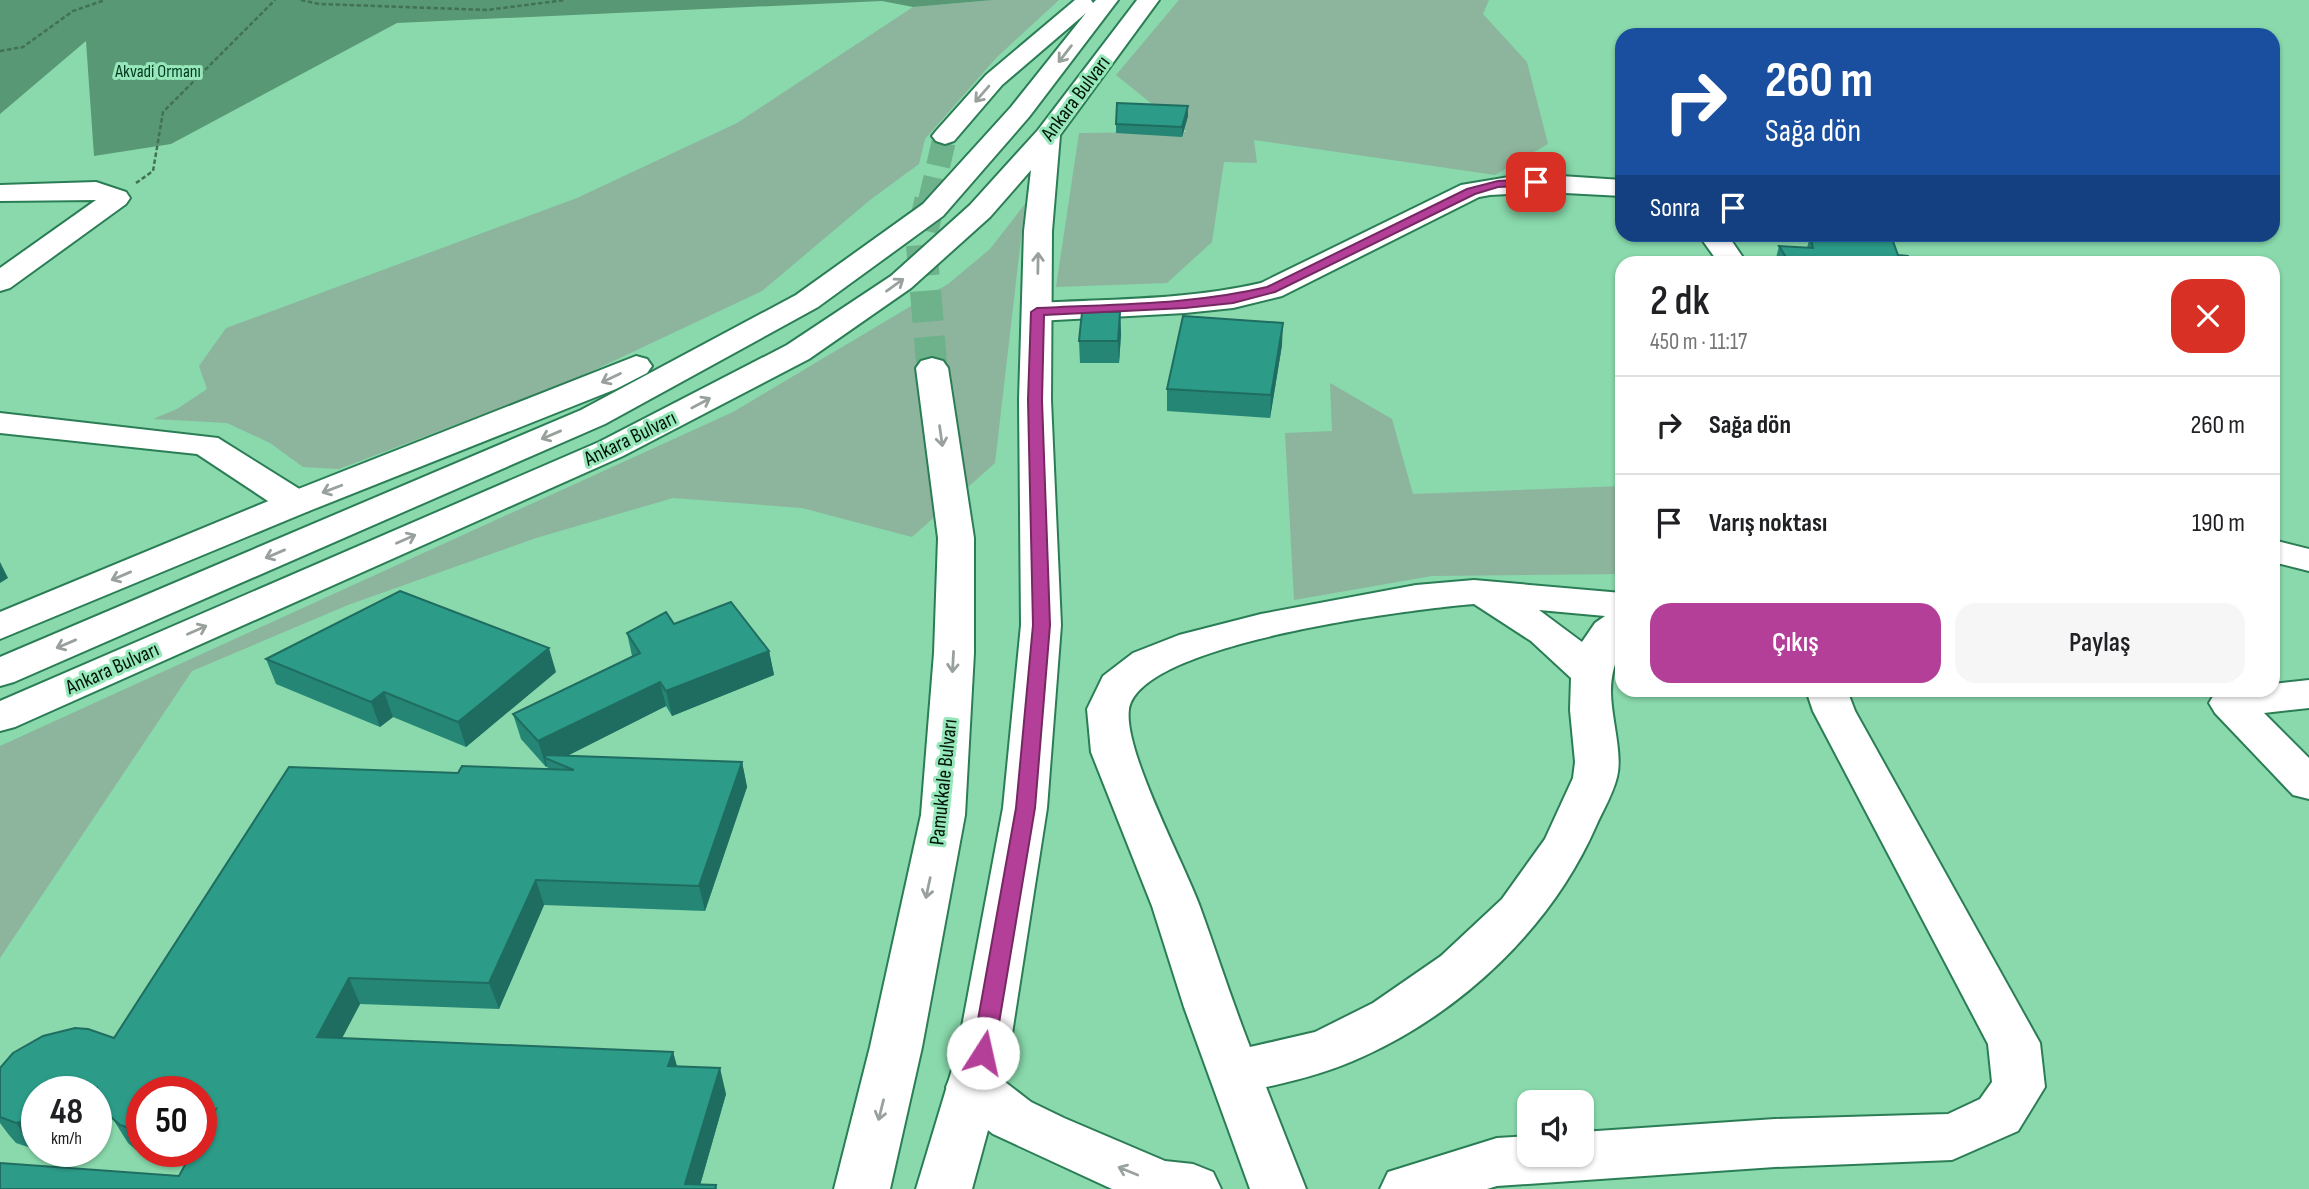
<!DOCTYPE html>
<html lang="tr">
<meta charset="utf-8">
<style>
:root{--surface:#fff;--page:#f6f6f6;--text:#202124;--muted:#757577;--line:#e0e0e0;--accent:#b43f98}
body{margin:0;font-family:"Sofia Sans Condensed",sans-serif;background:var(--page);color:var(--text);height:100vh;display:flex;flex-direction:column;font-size:26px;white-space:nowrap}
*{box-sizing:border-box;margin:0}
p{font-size:23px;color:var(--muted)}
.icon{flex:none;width:38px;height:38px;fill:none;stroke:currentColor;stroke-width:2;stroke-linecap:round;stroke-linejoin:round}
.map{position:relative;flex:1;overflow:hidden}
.panel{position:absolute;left:1615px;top:256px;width:665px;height:441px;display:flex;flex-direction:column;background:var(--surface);border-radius:21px;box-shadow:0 2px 5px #0004}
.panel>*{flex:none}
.banner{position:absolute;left:1615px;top:28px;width:665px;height:214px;border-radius:21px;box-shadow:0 2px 5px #0004;background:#1a4fa0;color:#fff;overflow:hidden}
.buttons{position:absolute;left:1517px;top:1090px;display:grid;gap:14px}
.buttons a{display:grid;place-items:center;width:77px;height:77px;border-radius:14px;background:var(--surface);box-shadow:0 2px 5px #0004;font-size:35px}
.speed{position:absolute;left:21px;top:1076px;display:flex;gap:14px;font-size:35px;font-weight:700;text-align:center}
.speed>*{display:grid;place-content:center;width:91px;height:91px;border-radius:50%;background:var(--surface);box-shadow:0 2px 5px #0004;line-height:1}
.speed small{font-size:18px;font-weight:400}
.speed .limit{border:10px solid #d22;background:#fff;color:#111}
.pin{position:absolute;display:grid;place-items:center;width:60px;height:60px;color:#fff;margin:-30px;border-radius:14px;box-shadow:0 4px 10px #0006}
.me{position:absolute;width:77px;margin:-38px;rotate:10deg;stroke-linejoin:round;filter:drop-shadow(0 0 5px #0008)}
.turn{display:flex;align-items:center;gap:24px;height:147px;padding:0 35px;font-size:32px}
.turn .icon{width:91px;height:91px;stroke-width:2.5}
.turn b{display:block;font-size:49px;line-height:60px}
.then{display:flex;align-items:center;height:66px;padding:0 35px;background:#0003;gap:14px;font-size:26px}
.round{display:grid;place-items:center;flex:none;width:74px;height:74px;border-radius:21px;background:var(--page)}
.summary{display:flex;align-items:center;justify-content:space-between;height:119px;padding:0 35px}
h1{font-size:42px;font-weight:600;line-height:52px}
.button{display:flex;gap:14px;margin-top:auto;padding:14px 35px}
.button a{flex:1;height:80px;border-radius:21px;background:var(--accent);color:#fff;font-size:28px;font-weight:600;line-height:80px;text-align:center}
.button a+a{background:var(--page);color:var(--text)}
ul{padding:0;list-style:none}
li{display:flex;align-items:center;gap:21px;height:98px;padding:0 35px;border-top:2px solid var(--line)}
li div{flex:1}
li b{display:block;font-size:26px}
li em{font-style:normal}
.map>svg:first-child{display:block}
.green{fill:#8db49d}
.forest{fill:#599875}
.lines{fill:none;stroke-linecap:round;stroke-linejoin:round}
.major-tunnel-far1{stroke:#6eb28b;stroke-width:24;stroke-dasharray:24 12;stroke-linecap:butt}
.major-tunnel{stroke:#6eb28b;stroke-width:31;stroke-dasharray:31 15;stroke-linecap:butt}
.minor-casing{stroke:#2b7d55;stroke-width:4}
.major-casing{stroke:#2b7d55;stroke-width:4}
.path{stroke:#417156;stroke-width:2.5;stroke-dasharray:4.5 2.5;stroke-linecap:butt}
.minor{fill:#fff;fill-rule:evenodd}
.major{fill:#fff;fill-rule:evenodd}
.wall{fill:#268676}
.shaded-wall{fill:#1f6d60}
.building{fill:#2c9c89;stroke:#1f6d60;stroke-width:2}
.oneway{stroke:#99a19d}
.route{fill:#b43f98;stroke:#752963;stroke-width:2}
.labels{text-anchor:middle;stroke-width:6;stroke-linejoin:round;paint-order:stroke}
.far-park-label{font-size:18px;fill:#033922;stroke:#96e7b9}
.street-label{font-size:21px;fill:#001509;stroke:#96e7b9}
</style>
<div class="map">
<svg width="2309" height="1189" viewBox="0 0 2309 1189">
<rect width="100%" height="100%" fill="#89d9ac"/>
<g class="green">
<path d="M 993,0 L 1059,0 L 997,57 L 925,139 L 919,164 L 870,200 L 762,291 L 571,381 L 339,469 L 303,467 L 270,443 L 227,423 L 153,419 L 177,409 L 207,389 L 199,366 L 226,328 L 577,198 L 737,123 L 913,7 Z"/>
<path d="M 1179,0 L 1489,0 L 1483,14 L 1527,62 L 1548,144 L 1495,175 L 1254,140 L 1257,163 L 1224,162 L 1212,242 L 1167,283 L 1056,287 L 1079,133 L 1187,132 L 1116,75 Z"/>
<path d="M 1025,204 L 995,463 L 912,537 L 802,508 L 673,498 L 536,538 L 348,605 L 192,671 L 0,958 L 0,746 L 733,412 L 948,284 L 990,249 Z"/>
<path d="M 1330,383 L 1392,419 L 1413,494 L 1622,486 L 1622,574 L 1432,576 L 1294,600 L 1285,433 L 1332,431 Z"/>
</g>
<path class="forest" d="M 0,0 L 993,0 L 913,7 L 882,1 L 397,23 L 171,144 L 94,156 L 86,41 L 0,114 Z"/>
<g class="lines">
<path class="major-tunnel-far1" d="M 930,201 L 945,136"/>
<path class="major-tunnel" d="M 930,200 L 921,239 L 932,368"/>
<g class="minor-casing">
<g id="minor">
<path d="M 1546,175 L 1622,180 L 1622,196 L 1546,192 L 1490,195 L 1479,197 L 1282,296 L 1233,308 L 1185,313 L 1037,321 L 1026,318 L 1022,312 L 1026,306 L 1037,303 C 1111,299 1188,300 1261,283 L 1461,185 L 1509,177 Z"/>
<path d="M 96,182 L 126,192 L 130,198 L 126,204 L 10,288 L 0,291 L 0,268 L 96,200 L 0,201 L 0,185 Z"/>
<path d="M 1698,234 L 1727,234 L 1746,262 L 1718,262 Z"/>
<path d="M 0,413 L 218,438 L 309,495 L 314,503 L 309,511 L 296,514 L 283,511 L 197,454 L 0,433 Z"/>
<path d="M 2273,540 L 2309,549 L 2309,571 L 2273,562 Z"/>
<path d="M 1474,580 L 1622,593 C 1622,607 1626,627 1622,641 C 1617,661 1611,670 1611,692 C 1611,718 1623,754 1617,777 C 1613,794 1603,810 1596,826 C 1552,927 1462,1012 1362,1057 C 1332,1071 1299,1080 1266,1087 L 1306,1189 L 1250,1189 L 1184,1007 L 1152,906 L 1091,752 L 1087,709 L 1103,676 L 1133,653 L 1179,635 L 1261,614 L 1416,585 ZM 1474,604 L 1531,641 L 1571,678 L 1570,710 L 1575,762 L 1573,778 L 1545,839 L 1502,899 L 1441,956 L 1373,1003 L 1315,1032 L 1250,1047 C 1232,1001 1217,954 1200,907 C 1184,863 1123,750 1129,709 C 1140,642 1415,609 1474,604 ZM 1539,610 L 1605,616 L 1595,623 L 1582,642 Z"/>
<path d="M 2309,680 L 2309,708 L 2264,713 L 2309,758 L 2309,799 L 2293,795 L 2215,713 L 2209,703 L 2215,693 L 2229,690 L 2273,690 L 2273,684 Z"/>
<path d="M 1806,690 L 1847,690 L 1855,711 L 2040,1043 L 2045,1087 L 2018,1131 L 1952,1160 L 1775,1167 L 1497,1186 L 1487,1189 L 1380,1189 L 1388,1172 L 1497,1138 L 1530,1136 L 1530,1155 L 1582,1155 L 1582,1132 L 1775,1119 L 1948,1114 L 1980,1099 L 1992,1082 L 1988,1044 L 1813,711 Z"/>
<path d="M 972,1065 L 991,1071 L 1031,1102 L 1064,1118 L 1165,1161 L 1193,1164 L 1213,1172 L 1221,1189 L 1112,1189 L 993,1134 L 953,1103 L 946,1087 L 953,1071 Z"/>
</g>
</g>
<g class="major-casing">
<g id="major">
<path d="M 1075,0 L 1091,0 L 1093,3 L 1096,0 L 1118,0 L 1029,117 L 943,216 L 818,307 L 605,424 L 14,682 L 0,686 L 0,657 L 581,410 L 796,295 L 923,204 L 1011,107 L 1086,13 L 1002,85 L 954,141 L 945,144 L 936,141 L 932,136 L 936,131 L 986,75 Z"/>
<path d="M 1137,0 L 1159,0 L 1060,135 L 1052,231 L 1051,400 L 1061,625 L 1047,808 L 1009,1053 L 972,1189 L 916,1189 L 957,1053 L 1003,808 L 1021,625 L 1019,400 L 1024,231 L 1031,170 L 990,217 L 911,288 L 809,359 L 623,456 L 15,727 L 0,731 L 0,701 L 599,442 L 787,345 L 891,276 L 970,205 L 1038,130 Z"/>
<path d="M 636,356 L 647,359 L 652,366 L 647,373 L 616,389 L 309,511 L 0,639 L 0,612 L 283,495 Z"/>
<path d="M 932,358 L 943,361 L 948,368 L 974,538 L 974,653 L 965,815 L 922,1047 L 890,1189 L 834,1189 L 870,1047 L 921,815 L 934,653 L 938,538 L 916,368 L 921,361 Z"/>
</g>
</g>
<g class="path">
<path d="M 301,0 L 319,4 L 487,10 L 565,0"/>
<path d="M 0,51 L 23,47 L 73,11 L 105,0"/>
<path d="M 136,183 L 153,171 L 163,112 L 275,0"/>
</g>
<use href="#minor" class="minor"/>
<use href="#major" class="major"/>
</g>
<g class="wall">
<path d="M 1188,106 L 1188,116 L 1182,137 L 1116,133 L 1116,124 Z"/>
<path d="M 1810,236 L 1898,255 L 1910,262 L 1775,262 L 1779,246 L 1807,248 Z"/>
<path d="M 1120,312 L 1121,334 L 1119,363 L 1080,363 L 1079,341 Z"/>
<path d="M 1282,345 L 1270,418 L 1167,411 L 1167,389 Z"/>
<path d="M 674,624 L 769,651 L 774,675 L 672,716 L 666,706 L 567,756 L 742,762 L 747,787 L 705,911 L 544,905 L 499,1009 L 360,1004 L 342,1038 L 673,1052 L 677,1067 L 726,1094 L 700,1185 L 716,1185 L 717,1189 L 0,1189 L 179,1176 L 201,1152 L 142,1092 L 142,1152 L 181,1152 L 147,1154 L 136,1150 L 128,1143 L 111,1116 L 96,1125 L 96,1092 L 37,1092 L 37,1148 L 34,1149 L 16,1143 L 9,1135 L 0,1123 L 0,1068 L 114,1038 L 458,773 L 548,769 L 547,766 L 546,767 L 521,739 L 513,714 L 632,656 L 627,633 Z"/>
<path d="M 266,659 L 556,672 L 466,747 L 393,717 L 380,727 L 276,684 Z"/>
</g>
<g class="shaded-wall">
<path d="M 1188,106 L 1188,116 L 1182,137 L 1182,127 Z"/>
<path d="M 1120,312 L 1121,334 L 1119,363 L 1118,341 Z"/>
<path d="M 1283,323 L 1282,345 L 1270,418 L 1271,395 Z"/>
<path d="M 0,562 L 8,578 L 0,583 Z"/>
<path d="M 549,648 L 556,672 L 466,747 L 458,722 Z"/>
<path d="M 769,651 L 774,675 L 672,716 L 666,691 Z"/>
<path d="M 660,682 L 666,706 L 555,762 L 545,758 L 547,766 L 546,767 L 538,741 Z"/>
<path d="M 384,692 L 393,717 L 380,727 L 371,702 Z"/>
<path d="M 742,762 L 747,787 L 705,911 L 699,886 Z"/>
<path d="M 536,880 L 544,905 L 499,1009 L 489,983 Z"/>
<path d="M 349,978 L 360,1004 L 329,1063 L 317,1037 Z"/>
<path d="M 673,1052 L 680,1077 L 668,1066 Z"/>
<path d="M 720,1068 L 726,1094 L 699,1189 L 685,1184 Z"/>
<path d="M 97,1088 L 113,1114 L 96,1125 L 96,1092 L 91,1092 Z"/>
<path d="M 216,1109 L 201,1145 L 201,1114 Z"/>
<path d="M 37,1118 L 37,1148 L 34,1149 L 16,1123 Z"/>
</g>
<g class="building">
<path d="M 1117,103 L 1188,106 L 1182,127 L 1116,124 Z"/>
<path d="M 1823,234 L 1875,234 L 1891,236 L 1898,255 L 1908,256 L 1910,262 L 1789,262 L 1779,246 L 1813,248 L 1810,236 Z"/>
<path d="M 1082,312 L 1120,312 L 1118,341 L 1079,341 Z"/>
<path d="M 1183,316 L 1283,323 L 1271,395 L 1167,389 Z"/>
<path d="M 400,591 L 549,648 L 458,722 L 384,692 L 371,702 L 266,659 Z"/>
<path d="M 731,602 L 769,651 L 666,691 L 660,682 L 538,741 L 513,714 L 640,653 L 627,633 L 666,612 L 674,624 Z"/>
<path d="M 546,755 L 742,762 L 699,886 L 536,880 L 489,983 L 349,978 L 317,1037 L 673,1052 L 668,1066 L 720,1068 L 685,1184 L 716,1185 L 715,1189 L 0,1189 L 0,1163 L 179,1176 L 192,1152 L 201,1152 L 201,1136 L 216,1109 L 201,1114 L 201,1092 L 142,1092 L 142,1128 L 132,1129 L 120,1125 L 111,1117 L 97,1088 L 91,1092 L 37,1092 L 37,1118 L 16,1123 L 0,1117 L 0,1068 L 13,1053 L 43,1036 L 75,1028 L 88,1029 L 114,1038 L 289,767 L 458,773 L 462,766 L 574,770 L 545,758 Z"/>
</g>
<defs><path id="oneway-shaft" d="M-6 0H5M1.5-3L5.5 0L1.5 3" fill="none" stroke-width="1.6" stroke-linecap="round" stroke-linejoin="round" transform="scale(1.75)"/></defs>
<g class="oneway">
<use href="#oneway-shaft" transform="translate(1065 54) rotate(128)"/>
<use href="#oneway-shaft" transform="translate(982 94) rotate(131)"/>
<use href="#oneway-shaft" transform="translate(1038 263) rotate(-89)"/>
<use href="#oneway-shaft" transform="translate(895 285) rotate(-36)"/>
<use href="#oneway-shaft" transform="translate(611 378) rotate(154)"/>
<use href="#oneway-shaft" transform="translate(701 403) rotate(-28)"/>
<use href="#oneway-shaft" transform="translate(551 435) rotate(157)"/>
<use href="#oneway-shaft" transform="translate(941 436) rotate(82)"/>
<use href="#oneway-shaft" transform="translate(332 489) rotate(159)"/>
<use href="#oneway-shaft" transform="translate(406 539) rotate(-24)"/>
<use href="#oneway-shaft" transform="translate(275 554) rotate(157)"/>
<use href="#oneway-shaft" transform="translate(121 576) rotate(157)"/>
<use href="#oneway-shaft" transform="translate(197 630) rotate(-24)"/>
<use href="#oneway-shaft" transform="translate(66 644) rotate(157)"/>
<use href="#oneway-shaft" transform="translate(953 662) rotate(93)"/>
<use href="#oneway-shaft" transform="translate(928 888) rotate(102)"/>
<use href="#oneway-shaft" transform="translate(881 1110) rotate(104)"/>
<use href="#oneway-shaft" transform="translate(1128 1171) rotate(-158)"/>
</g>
<path class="route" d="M 1536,179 L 1542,182 L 1540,185 L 1498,187 L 1475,194 L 1275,292 L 1233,303 L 1185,308 L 1044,315 L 1042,400 L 1050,625 L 1035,808 L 994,1053 L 991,1059 L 983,1062 L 975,1059 L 972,1053 L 1016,808 L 1033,625 L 1028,400 L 1031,312 L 1037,308 C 1114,304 1192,305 1267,287 L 1467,189 L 1498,181 Z"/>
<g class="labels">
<g class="far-park-label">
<text x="158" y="77">Akvadi Ormanı</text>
</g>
<g class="street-label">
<text transform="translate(1075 98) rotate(-53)" y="7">Ankara Bulvarı</text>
<text transform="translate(630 438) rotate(-26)" y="7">Ankara Bulvarı</text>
<text transform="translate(112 668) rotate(-24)" y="7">Ankara Bulvarı</text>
<text transform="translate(943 782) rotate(-84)" y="7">Pamukkale Bulvarı</text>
</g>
</g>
</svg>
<div class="buttons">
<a><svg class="icon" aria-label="sound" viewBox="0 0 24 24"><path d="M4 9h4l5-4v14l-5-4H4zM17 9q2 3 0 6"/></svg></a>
</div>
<div class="speed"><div>48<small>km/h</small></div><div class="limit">50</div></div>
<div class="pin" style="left:1536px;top:182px;background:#d93025"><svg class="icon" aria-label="arrive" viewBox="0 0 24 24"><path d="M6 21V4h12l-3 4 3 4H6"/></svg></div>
<svg class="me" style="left:983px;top:1053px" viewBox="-20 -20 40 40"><circle r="19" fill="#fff"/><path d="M0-13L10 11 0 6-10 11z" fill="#b43f98"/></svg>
<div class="banner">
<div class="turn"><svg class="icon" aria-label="right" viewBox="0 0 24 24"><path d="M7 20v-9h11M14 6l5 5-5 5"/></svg><div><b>260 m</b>Sağa dön</div></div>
<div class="then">Sonra<svg class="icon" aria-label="arrive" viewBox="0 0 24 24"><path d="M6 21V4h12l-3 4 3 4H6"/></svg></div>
</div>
<section class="panel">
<div class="summary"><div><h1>2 dk</h1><p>450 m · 11:17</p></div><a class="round" style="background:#d93025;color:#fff"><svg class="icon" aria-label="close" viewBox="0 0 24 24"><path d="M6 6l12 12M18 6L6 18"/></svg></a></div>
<ul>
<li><svg class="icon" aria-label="right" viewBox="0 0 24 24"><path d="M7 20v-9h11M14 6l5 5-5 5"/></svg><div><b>Sağa dön</b></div><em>260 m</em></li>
<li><svg class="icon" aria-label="arrive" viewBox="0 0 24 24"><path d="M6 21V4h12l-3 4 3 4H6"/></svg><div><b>Varış noktası</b></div><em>190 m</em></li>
</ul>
<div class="button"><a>Çıkış</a><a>Paylaş</a></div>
</section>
</div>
